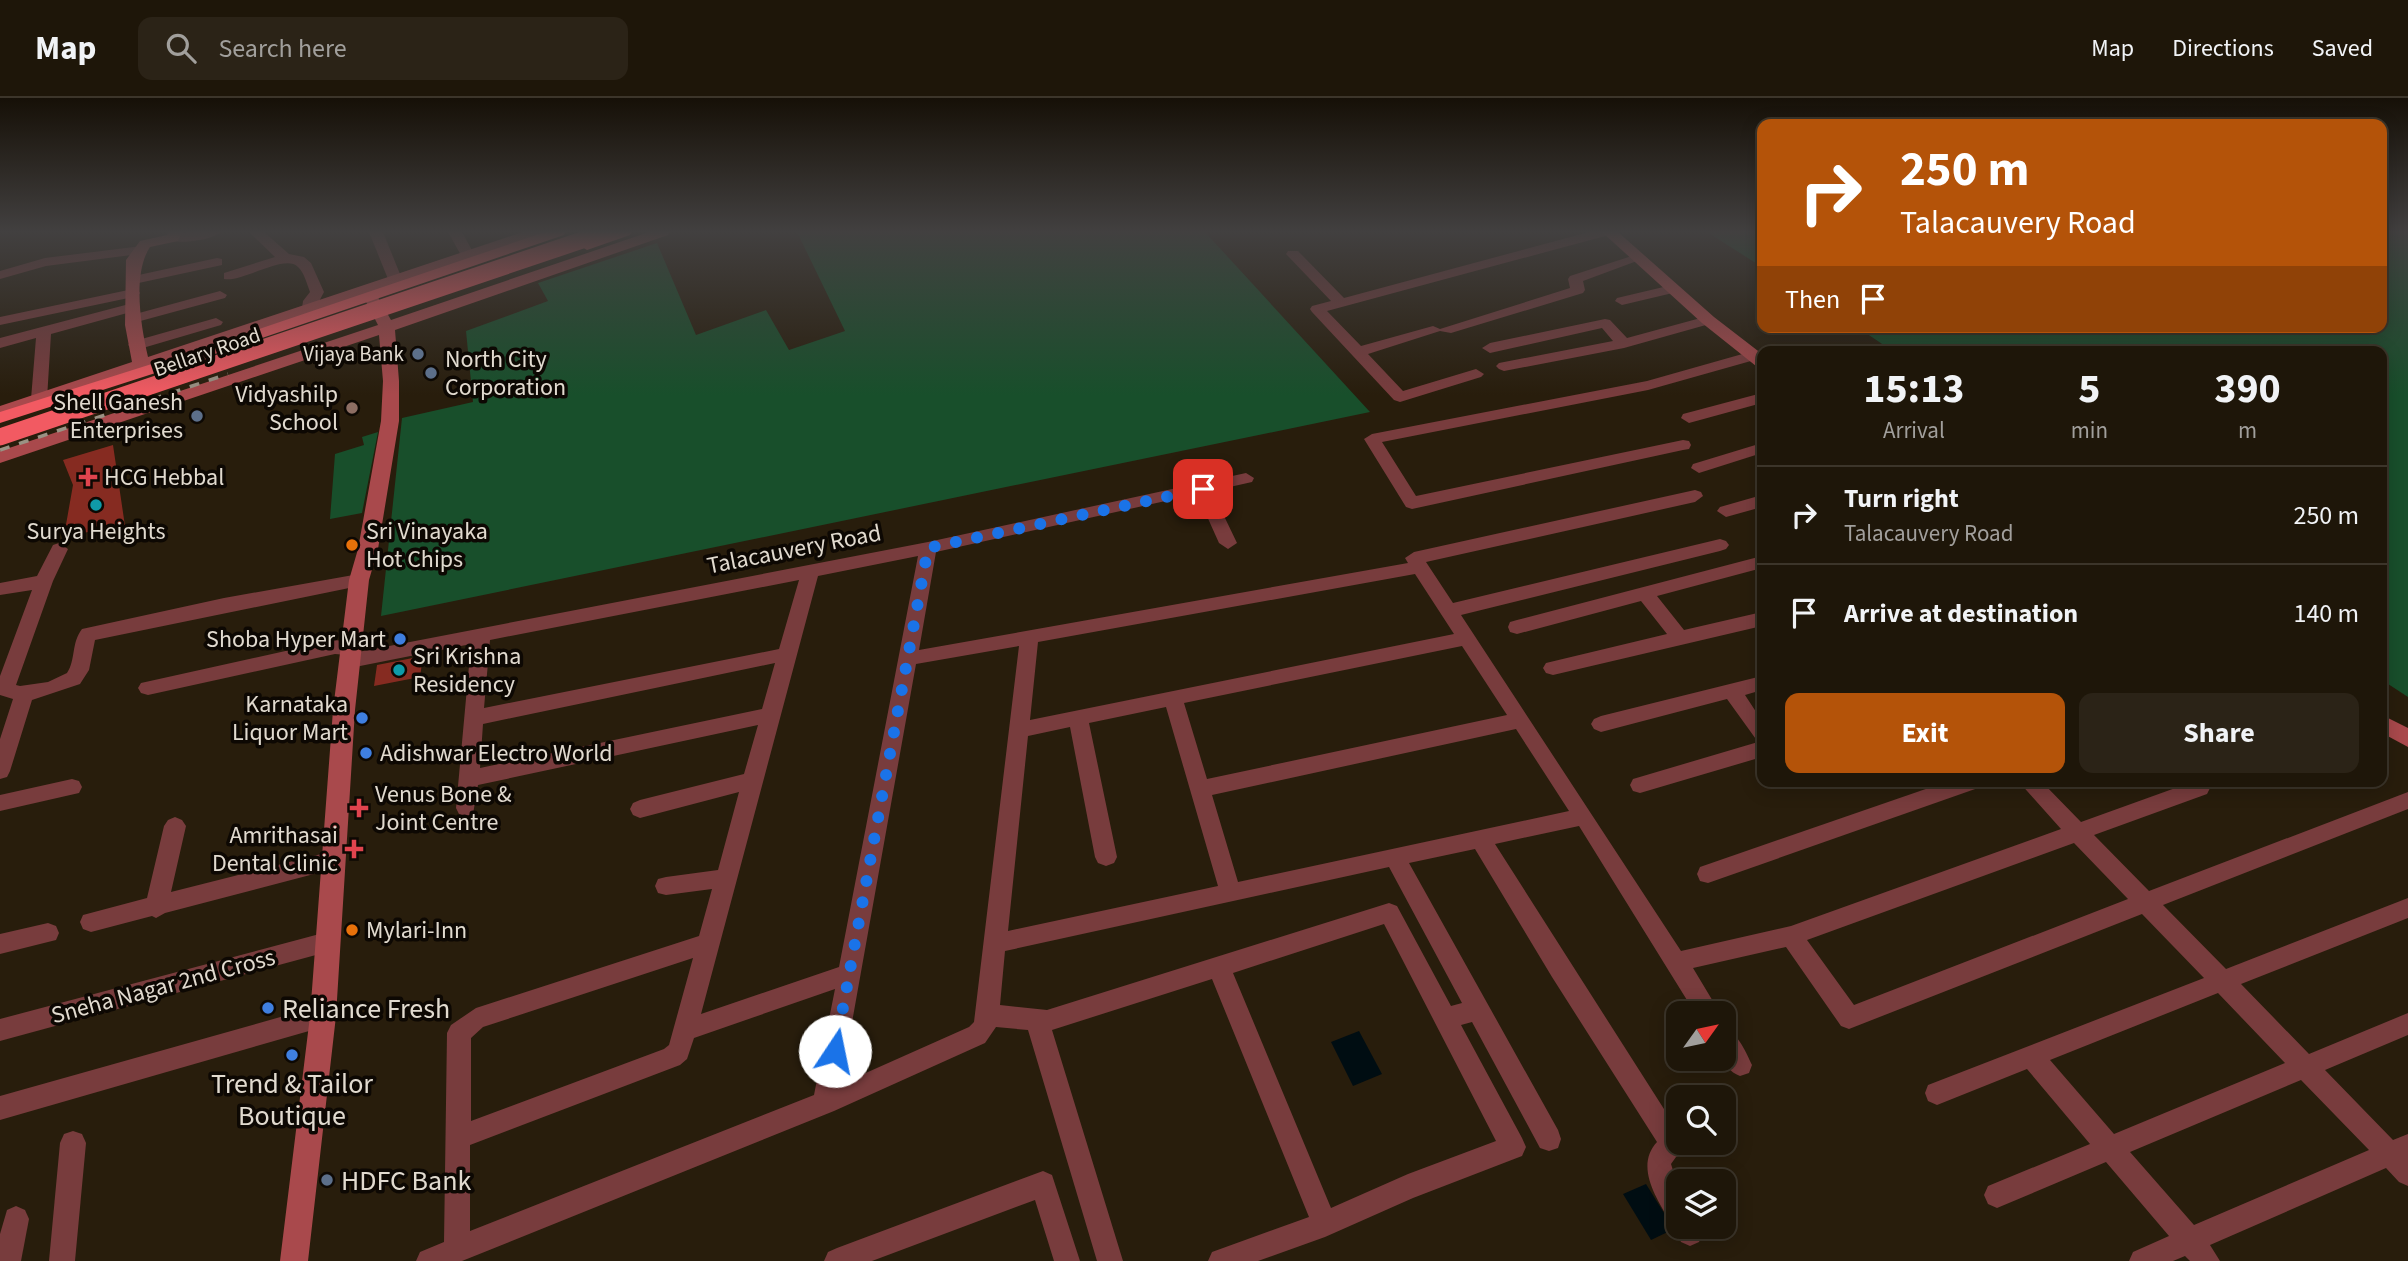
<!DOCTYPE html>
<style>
:root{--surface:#1e1609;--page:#2b2317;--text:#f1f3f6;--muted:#a19f9c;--line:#3c352a;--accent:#b45309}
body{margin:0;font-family:"Source Sans 3",sans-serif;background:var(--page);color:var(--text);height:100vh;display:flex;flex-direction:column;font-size:26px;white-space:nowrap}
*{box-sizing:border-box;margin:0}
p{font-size:23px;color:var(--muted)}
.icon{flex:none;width:38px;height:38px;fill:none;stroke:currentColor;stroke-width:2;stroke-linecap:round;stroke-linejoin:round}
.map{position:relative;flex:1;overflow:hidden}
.side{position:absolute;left:1757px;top:248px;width:630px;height:441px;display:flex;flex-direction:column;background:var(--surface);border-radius:14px;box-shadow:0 4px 18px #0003,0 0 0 2px var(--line)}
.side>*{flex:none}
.top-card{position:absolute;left:1757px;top:21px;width:630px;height:214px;border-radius:14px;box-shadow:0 4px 18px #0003,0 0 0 2px var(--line);background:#b45309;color:#fff;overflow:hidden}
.needle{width:46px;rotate:57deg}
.controls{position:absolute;left:1666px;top:903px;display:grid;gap:14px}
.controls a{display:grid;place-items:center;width:70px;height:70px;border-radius:14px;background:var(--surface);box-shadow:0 4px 18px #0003,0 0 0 2px var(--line);font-size:35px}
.pin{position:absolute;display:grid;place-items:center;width:60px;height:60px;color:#fff;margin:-30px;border-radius:14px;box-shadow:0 4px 10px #0006}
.me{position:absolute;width:77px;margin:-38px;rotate:11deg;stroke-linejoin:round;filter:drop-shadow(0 0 5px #0008)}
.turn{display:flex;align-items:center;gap:24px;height:147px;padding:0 28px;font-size:32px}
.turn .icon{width:91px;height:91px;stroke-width:2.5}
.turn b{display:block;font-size:49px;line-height:60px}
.then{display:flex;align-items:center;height:66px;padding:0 28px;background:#0003;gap:14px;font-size:26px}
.eta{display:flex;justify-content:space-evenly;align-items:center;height:119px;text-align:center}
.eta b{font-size:42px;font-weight:700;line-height:49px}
.button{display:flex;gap:14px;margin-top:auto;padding:14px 28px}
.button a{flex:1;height:80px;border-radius:14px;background:var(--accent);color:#fff;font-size:28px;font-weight:700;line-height:80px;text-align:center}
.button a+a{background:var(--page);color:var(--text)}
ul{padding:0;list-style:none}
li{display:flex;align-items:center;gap:21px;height:98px;padding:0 28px;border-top:2px solid var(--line)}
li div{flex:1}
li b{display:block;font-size:26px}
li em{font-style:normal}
header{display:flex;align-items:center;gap:42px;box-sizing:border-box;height:98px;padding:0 35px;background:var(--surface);border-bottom:2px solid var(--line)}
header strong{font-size:33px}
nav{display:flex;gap:38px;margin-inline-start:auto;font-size:24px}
.search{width:490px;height:63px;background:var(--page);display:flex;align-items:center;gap:18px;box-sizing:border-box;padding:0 24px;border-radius:14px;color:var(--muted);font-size:26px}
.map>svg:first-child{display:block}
.green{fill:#184f2b}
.water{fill:#000d12}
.building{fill:#862b21}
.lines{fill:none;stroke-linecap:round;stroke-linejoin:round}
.street{fill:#783c3d;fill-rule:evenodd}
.secondary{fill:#a9494c;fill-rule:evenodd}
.highway{fill:#f25a62;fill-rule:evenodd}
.rail{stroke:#9a9284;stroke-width:3.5;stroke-dasharray:10 10;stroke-linecap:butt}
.highway-bridge{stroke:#f25a62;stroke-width:17}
.route{stroke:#1a73e8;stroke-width:12;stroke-dasharray:0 21.6}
.service-dot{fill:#5c6f8a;stroke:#0d0803;stroke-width:2.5}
.education-dot{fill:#8d6e63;stroke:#0d0803;stroke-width:2.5}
.health-dot{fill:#e0444e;stroke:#0d0803;stroke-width:2.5}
.culture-dot{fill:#0f9aa8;stroke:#0d0803;stroke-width:2.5}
.food-dot{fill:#e8710a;stroke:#0d0803;stroke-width:2.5}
.shop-dot{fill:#3f7fe0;stroke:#0d0803;stroke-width:2.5}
.labels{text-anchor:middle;stroke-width:7;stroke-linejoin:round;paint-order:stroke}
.far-street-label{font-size:21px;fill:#e1dacf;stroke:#0d0803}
.far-poi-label{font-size:21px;fill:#e1dacf;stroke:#0d0803;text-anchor:end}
.poi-label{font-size:24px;fill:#e1dacf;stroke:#0d0803;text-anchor:start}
.street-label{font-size:24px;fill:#e1dacf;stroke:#0d0803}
.near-poi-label{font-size:28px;fill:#e1dacf;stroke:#0d0803;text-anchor:start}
</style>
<header>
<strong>Map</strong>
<div class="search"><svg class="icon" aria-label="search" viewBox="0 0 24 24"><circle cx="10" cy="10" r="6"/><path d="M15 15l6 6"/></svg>Search here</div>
<nav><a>Map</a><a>Directions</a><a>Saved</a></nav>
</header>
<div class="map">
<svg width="2408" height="1163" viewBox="0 0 2408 1163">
<rect width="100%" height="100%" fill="#281d0c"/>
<g class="green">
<path d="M 797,134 L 1205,134 L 1370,314 L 381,518 L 402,320 L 473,304 L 466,233 L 548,203 L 538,185 L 657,145 L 696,237 L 766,212 L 789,252 L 845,233 Z"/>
<path d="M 1707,134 L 1762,134 L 1762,169 Z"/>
<path d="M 2382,134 L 2408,134 L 2408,599 L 2382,582 L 2382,254 L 1894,254 L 1857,229 L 2382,229 Z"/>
<path d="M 378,334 L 362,415 L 330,421 L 335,356 L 364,347 L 362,339 Z"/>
</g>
<g class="water">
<path d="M 1359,933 L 1382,976 L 1353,988 L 1331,944 Z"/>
<path d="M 1646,1086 L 1674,1131 L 1651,1142 L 1623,1096 Z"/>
</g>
<g class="building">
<path d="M 113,347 L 125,428 L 64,438 L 73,387 L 63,362 Z"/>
<path d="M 423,558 L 420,579 L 374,588 L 377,567 Z"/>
</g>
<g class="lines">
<g class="street">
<path d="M 188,134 L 221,134 C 212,142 176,148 166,140 L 168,137 Z"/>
<path d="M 249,134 L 264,134 L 289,156 L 304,159 L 311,165 L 324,194 L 314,213 L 309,214 L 302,210 L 303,203 L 310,194 C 307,186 304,174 298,169 C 285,155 242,185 224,181 L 224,175 L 275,159 Z"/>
<path d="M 369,134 L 383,134 L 402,181 L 400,184 L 390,184 L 388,181 Z"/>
<path d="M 448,134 L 462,134 L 474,156 L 472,159 L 462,159 Z"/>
<path d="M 1589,134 L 1611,134 L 1609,137 L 1327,213 L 1361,248 L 1433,228 L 1440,231 L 1570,190 L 1568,181 L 1570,178 L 1638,156 L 1645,160 L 1583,183 L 1585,192 L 1583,195 L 1451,235 L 1440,233 L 1368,256 L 1403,293 L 1476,271 L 1484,276 L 1481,279 L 1400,304 L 1394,302 L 1312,214 L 1310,211 L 1312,208 L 1331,203 L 1286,156 L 1288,153 L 1298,153 L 1344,200 Z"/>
<path d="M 142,148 L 147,149 L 147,155 L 46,168 L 0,181 L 0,173 L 45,160 Z"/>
<path d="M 217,160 L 222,161 L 222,167 L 134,186 L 127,182 L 134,178 Z"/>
<path d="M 1672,187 L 1677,188 L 1679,191 L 1677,194 L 1622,207 L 1615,203 L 1617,200 Z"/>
<path d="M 133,191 L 138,192 L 140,195 L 138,198 L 0,227 L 0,219 Z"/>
<path d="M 220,193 L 227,197 L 225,200 L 133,225 L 126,221 L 128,218 Z"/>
<path d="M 133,205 L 140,209 L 138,212 L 51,236 L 47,301 L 45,304 L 33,304 L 31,301 L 36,240 L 0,250 L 0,240 Z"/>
<path d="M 1708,218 L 1715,222 L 1713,225 L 1624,250 L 1504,273 L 1499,271 L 1496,268 L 1499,265 L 1613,243 L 1602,230 L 1490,255 L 1482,250 L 1490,245 L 1605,221 L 1610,222 L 1627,240 Z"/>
<path d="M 216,220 L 223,224 L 221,227 L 136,252 L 128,247 L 131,244 Z"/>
<path d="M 1753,253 L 1761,258 L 1758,261 L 1648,292 L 1382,344 L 1416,398 L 1683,342 L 1689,343 L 1691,347 L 1689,351 L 1683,352 L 1412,411 L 1406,409 L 1364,341 L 1372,336 L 1647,283 Z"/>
<path d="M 1762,295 L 1762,305 L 1689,325 L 1681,320 L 1683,316 Z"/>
<path d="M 1762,345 L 1762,355 L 1699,375 L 1691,370 L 1693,366 Z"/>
<path d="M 1246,375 L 1254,380 L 1252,384 L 1212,393 L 1237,445 L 1228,451 L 1219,445 L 1197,396 L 936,454 L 919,552 L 1408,465 L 1405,460 L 1414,454 L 1695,392 L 1701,394 L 1703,398 L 1695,404 L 1426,464 L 1453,505 L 1720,441 L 1726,443 L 1729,447 L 1726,451 L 1720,453 L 1461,517 L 1681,853 L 1791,828 L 2061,731 L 2019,684 L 2042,684 L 2081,724 L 2192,684 L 2207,684 L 2210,690 L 2207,696 L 2094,737 L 2149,793 L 2408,694 L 2408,711 L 2163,807 L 2226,871 L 2408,800 L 2408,820 L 2241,886 L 2309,956 L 2408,915 L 2408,937 L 2325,972 L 2393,1042 L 2408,1036 L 2408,1088 L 2399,1084 L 2386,1070 L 2210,1147 L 2220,1163 L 2190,1163 L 2185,1158 L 2173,1163 L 2129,1163 L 2133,1154 L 2169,1138 L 2106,1064 L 1997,1110 L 1988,1106 L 1984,1097 L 1988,1088 L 2090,1046 L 2027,971 L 1937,1007 L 1928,1003 L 1925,995 L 1928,987 L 2204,880 L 2142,816 L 1849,931 L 1841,928 L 1786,849 L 1693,870 L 1720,915 L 1695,915 L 1579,728 L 1495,746 L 1678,1033 L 1678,1045 L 1691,1045 L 1688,1054 L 1676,1059 L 1671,1066 L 1678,1088 L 1678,1129 L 1700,1129 L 1703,1135 L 1699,1144 L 1690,1148 L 1681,1144 L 1674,1129 L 1676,1125 L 1669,1122 C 1656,1099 1635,1068 1657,1044 L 1552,879 L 1475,751 L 1409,765 L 1558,1032 L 1561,1041 L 1558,1050 L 1549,1053 L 1540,1050 L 1472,924 L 1461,927 L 1522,1040 L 1526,1049 L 1522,1058 L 1413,1100 L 1325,1139 L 1258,1163 L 1208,1163 L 1212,1154 L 1309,1119 L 1212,881 L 1052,932 L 1123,1163 L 1097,1163 L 1028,932 L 996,929 L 985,945 L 834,1013 L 462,1163 L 416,1163 L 420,1154 L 444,1144 L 447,935 L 451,927 L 476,910 L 699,838 L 712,791 L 666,797 L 658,795 L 655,788 L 658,781 L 666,779 L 718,772 L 739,694 L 640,720 L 633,717 L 630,711 L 633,705 L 640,702 L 744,676 L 758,627 L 478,687 L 473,716 L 466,719 L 459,716 L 456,710 L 471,546 L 350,570 L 343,568 L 340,563 L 347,557 L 335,556 L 148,597 L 141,595 L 138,590 L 141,585 L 335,542 L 358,545 L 360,550 L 358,554 L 928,444 ZM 918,458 L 839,869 L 701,916 L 818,478 ZM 1415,476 L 1454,536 L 1030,622 L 1038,544 ZM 799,482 L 779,551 L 484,610 L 490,542 ZM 1019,548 L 974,924 L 969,929 L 841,986 L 916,566 ZM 1462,548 L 1507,617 L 1207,681 L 1184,605 ZM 775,565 L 762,611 L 480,670 L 483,626 ZM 1166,609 L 1218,788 L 1008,833 L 1028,638 L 1070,629 L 1095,759 L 1098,765 L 1106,768 L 1114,765 L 1117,759 L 1089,625 ZM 1516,631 L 1569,713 L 1238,784 L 1212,697 ZM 2074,745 L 2128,801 L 1854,907 L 1807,842 ZM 1389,769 L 1462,905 L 1451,908 L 1397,808 L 1389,805 L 1047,912 L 1000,907 L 1005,853 ZM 1384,826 L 1496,1043 L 1408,1076 L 1331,1110 L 1233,875 ZM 693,860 L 669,947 L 664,951 L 471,1023 L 471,940 L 483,929 ZM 835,891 L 814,997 L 470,1133 L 470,1047 L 680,967 L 687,961 L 694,940 ZM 2218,895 L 2285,965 L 2114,1036 L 2050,962 ZM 2301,982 L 2369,1052 L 2194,1127 L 2130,1054 Z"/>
<path d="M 1762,397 L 1762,409 L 1726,419 L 1717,413 L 1720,409 Z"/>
<path d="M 59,445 L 68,451 L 53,483 L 16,587 L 20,588 L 48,584 L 67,575 C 76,562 71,545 82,531 L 224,500 L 359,476 L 365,478 L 368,482 L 365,486 L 359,488 L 95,542 L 89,572 L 80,586 L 32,602 L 10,673 L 7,679 L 0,681 L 0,641 L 13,601 L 0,597 L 0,578 L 32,492 L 0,497 L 0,485 L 37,478 L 53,447 Z"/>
<path d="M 1762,458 L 1762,470 L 1657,498 L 1684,532 L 1762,514 L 1762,528 L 1553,577 L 1546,575 L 1543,570 L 1546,565 L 1667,536 L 1641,503 L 1517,536 L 1510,534 L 1508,529 L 1510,524 L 1517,522 Z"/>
<path d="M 1762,578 L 1762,592 L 1745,597 L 1762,623 L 1762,659 L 1640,695 L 1633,693 L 1630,687 L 1633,681 L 1758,644 L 1727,601 L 1601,634 L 1594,631 L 1591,626 L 1594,621 L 1601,618 Z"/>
<path d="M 72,681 L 79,683 L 82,689 L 79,695 L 0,713 L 0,697 Z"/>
<path d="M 1946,684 L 1981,684 L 1978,690 L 1708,785 L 1700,783 L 1697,776 L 1700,769 Z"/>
<path d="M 175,719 L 182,722 L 186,728 L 171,794 L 333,753 L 341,756 L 344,762 L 341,768 L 333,771 L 165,815 L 156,820 L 152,818 L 91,834 L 83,831 L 80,824 L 83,817 L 147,800 L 164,728 L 168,722 Z"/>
<path d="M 48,825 L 56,828 L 59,835 L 56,842 L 0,856 L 0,836 Z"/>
<path d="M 327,834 L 335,837 L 338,844 L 335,851 L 327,854 L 0,943 L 0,921 Z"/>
<path d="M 323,907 L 331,910 L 335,918 L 331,926 L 323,929 L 0,1022 L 0,998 Z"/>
<path d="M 1724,930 C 1738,935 1746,954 1752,967 L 1749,975 L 1740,978 C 1719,970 1723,949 1724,930 Z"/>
<path d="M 73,1033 L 82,1036 L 86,1045 L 75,1163 L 49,1163 L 60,1045 L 64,1036 Z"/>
<path d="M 1043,1073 L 1052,1077 L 1080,1163 L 1054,1163 L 1035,1102 L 872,1163 L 824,1163 L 828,1154 L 837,1150 Z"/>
<path d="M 16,1108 L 25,1112 L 29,1121 L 21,1163 L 0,1163 L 0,1136 L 7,1112 Z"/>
</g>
<g class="secondary">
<path d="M 168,134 L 182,134 L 178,143 L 150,149 C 132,176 141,229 148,259 L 523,134 L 544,134 L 542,137 L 375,194 L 391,222 L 649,134 L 670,134 L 668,137 L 395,232 L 399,283 L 399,323 L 378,451 L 369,482 L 355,612 L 336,918 L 308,1163 L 280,1163 L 310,918 L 333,612 L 349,482 L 358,451 L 381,323 L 383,283 L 379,237 L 0,365 L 0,353 L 378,227 L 363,198 L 0,319 L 0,308 L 132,264 L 125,227 L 126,162 L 140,143 L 167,137 Z"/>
<path d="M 1602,134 L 1618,134 L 1714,219 L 1762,256 L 1762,269 L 1756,268 L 1702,225 Z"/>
<path d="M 2382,617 L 2408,630 L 2408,649 L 2382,635 Z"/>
</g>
<g class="highway">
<path d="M 545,134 L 566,134 L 564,137 L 230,251 L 0,325 L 0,314 L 218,245 Z"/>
<path d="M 611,134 L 632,134 L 630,137 L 587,152 L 579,147 L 582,144 Z"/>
</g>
<path class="rail" d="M 0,352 L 228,276"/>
<path class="highway-bridge" d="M 0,339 L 606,134"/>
</g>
<linearGradient id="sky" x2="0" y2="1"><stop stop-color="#161007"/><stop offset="0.45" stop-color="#424040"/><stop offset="1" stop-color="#424040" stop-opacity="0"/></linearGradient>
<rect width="2408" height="297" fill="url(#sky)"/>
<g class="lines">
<path class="route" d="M 835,953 L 928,450 L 1203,391"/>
</g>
<g class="service-dot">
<circle cx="418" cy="256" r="7"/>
<circle cx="431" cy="275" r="7"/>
<circle cx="197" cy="318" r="7"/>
<circle cx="327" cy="1082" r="7"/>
</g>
<circle class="education-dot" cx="352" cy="310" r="7"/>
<g class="health-dot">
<path d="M84.5 368.5h7v7h7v7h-7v7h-7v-7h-7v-7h7z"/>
<path d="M355.5 699.5h7v7h7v7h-7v7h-7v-7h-7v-7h7z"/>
<path d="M350.5 740.5h7v7h7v7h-7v7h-7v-7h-7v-7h7z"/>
</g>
<g class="culture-dot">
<circle cx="96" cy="407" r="7"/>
<circle cx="399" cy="572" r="7"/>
</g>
<g class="food-dot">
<circle cx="352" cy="447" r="7"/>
<circle cx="352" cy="832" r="7"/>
</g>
<g class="shop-dot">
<circle cx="400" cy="541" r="7"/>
<circle cx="362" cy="620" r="7"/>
<circle cx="366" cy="655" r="7"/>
<circle cx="268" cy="910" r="7"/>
<circle cx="292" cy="957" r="7"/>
</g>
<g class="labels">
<g class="far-street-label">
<text transform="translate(207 254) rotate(-19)" y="7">Bellary Road</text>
</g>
<g class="far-poi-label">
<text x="404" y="263">Vijaya Bank</text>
</g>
<g class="poi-label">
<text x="445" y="269">North City<tspan x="445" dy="28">Corporation</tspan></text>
<text x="338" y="304" text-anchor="end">Vidyashilp<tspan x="338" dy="28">School</tspan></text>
<text x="183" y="312" text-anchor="end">Shell Ganesh<tspan x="183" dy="28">Enterprises</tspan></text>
<text x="104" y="387">HCG Hebbal</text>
<text x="96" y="441" text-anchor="middle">Surya Heights</text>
<text x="366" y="441">Sri Vinayaka<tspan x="366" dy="28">Hot Chips</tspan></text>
<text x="386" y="549" text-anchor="end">Shoba Hyper Mart</text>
<text x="413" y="566">Sri Krishna<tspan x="413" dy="28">Residency</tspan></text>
<text x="348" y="614" text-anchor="end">Karnataka<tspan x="348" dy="28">Liquor Mart</tspan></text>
<text x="380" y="663">Adishwar Electro World</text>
<text x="375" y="704">Venus Bone &amp;<tspan x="375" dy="28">Joint Centre</tspan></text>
<text x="338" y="745" text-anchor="end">Amrithasai<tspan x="338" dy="28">Dental Clinic</tspan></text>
<text x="366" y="840">Mylari-Inn</text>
</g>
<g class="street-label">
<text transform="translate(794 451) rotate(-11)" y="8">Talacauvery Road</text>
<text transform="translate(163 888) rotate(-15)" y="8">Sneha Nagar 2nd Cross</text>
</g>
<g class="near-poi-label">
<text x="282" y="920">Reliance Fresh</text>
<text x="292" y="995" text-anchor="middle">Trend &amp; Tailor<tspan x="292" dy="32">Boutique</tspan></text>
<text x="341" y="1092">HDFC Bank</text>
</g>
</g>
</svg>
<div class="controls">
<a><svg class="needle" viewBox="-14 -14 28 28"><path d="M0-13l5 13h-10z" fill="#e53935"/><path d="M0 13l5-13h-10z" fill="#a19f9c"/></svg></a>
<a><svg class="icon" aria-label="search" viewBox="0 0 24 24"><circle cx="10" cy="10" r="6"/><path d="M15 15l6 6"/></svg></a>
<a><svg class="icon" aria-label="layers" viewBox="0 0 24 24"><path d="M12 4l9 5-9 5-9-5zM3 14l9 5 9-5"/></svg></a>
</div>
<div class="pin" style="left:1203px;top:391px;background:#d93025"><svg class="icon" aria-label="arrive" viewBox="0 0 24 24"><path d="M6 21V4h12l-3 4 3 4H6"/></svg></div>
<svg class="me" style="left:835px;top:953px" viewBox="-20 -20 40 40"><circle r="19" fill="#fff"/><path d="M0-13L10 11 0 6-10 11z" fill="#1a73e8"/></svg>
<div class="top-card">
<div class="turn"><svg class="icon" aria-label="right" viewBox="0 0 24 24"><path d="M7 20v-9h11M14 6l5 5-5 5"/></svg><div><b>250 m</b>Talacauvery Road</div></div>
<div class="then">Then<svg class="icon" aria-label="arrive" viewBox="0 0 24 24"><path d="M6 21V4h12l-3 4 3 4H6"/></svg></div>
</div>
<section class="side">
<div class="eta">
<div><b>15:13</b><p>Arrival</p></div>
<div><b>5</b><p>min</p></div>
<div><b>390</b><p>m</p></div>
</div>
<ul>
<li><svg class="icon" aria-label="right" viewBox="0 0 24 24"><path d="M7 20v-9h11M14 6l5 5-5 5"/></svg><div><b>Turn right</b><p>Talacauvery Road</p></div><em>250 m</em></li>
<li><svg class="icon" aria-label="arrive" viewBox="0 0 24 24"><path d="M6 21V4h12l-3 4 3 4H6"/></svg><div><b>Arrive at destination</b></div><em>140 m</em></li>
</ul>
<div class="button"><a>Exit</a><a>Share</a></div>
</section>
</div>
